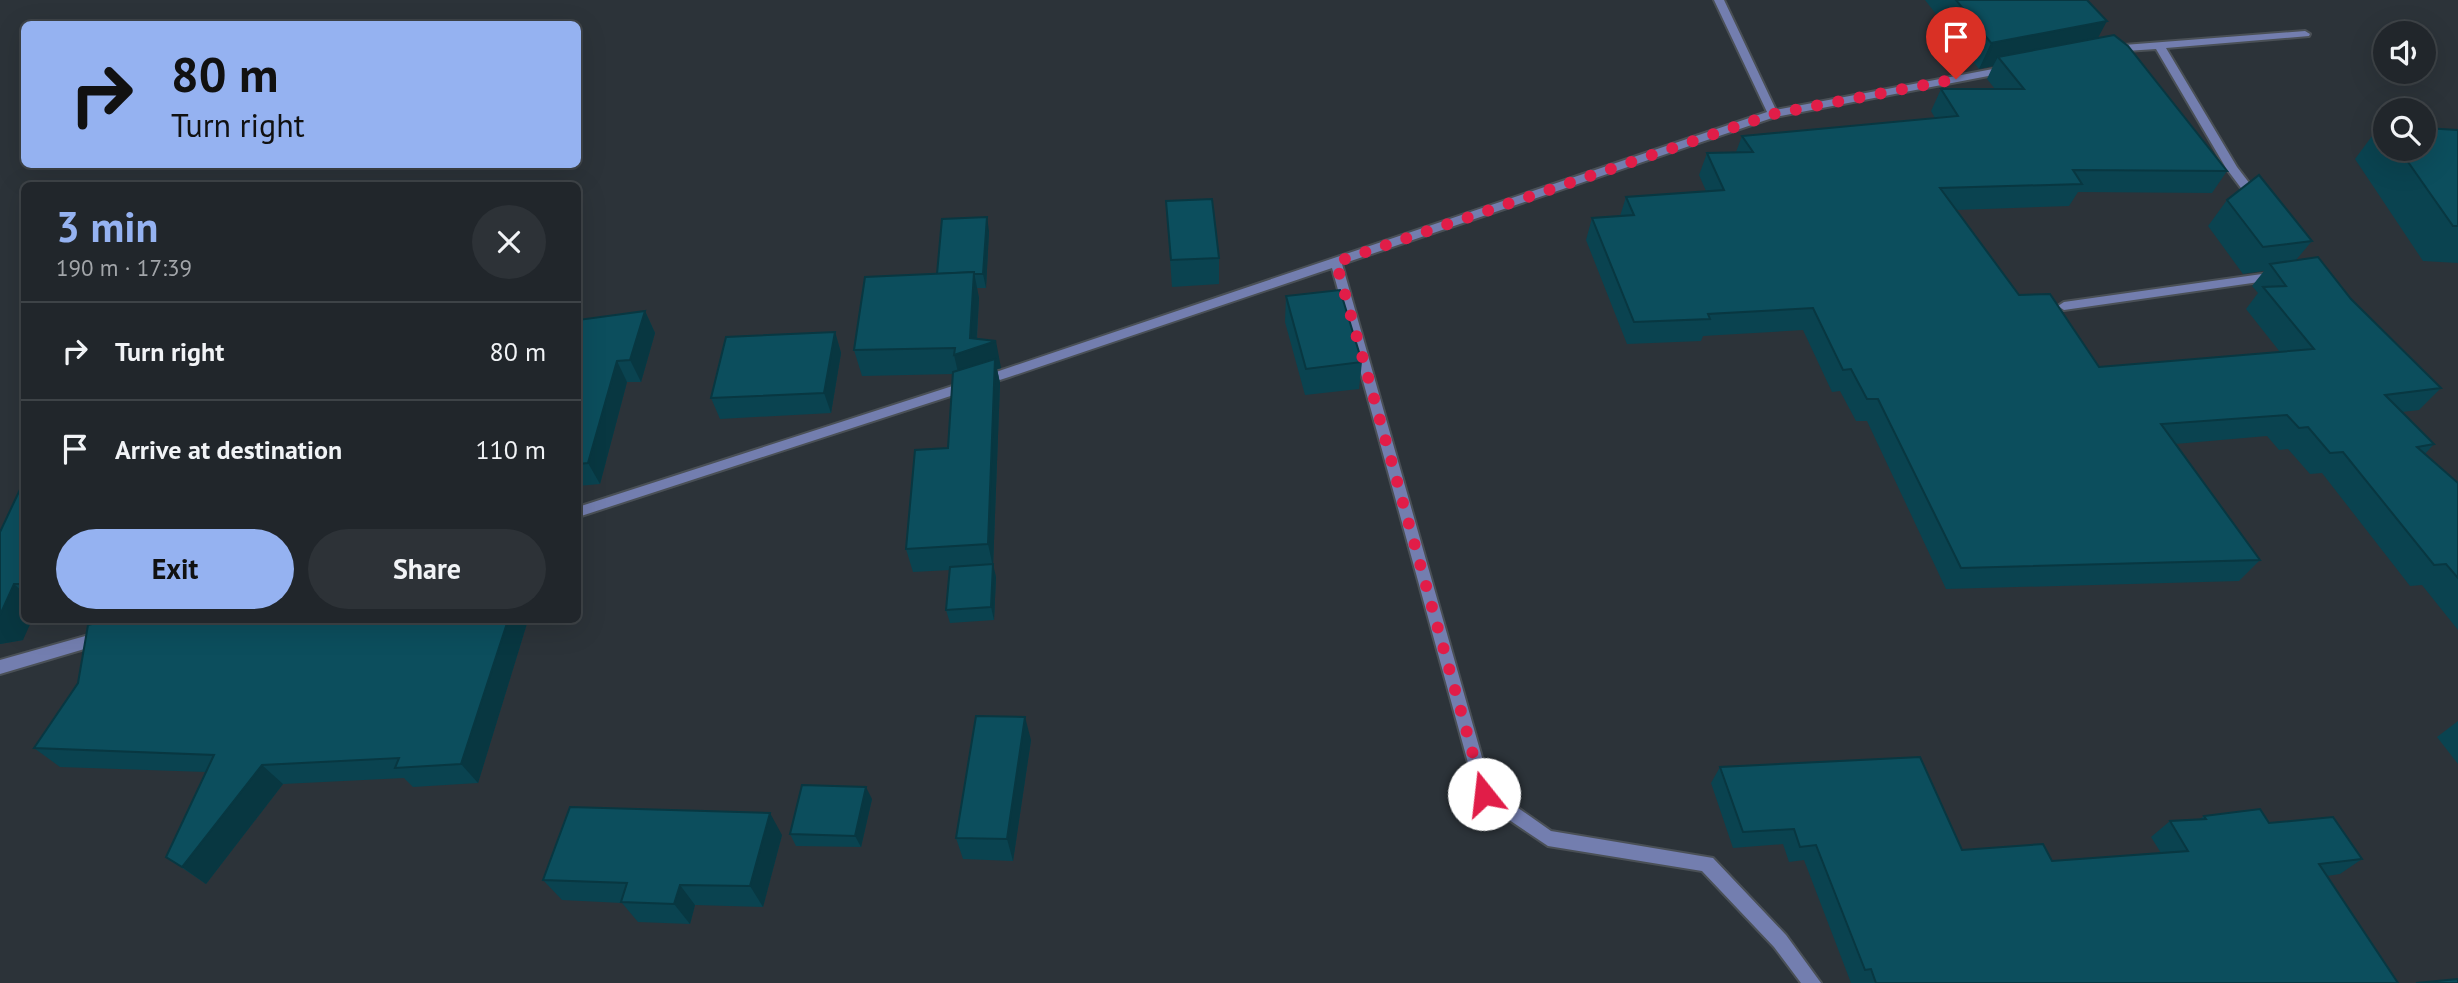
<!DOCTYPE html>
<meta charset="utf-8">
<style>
:root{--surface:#21262b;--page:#2d3237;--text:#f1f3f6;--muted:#a2a5a9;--line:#3e4347;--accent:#95b2f1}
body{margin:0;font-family:"PT Sans",sans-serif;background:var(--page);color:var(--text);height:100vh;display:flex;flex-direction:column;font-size:26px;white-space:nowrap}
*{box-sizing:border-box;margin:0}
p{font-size:23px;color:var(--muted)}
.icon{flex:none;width:38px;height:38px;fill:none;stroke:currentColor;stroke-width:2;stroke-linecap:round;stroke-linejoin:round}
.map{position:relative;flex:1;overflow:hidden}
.details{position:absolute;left:21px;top:182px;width:560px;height:441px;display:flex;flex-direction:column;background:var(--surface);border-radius:10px;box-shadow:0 7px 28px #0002,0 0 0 2px var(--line)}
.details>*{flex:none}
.hud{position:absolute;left:21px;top:21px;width:560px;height:147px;border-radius:10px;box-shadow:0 7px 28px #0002,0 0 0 2px var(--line);background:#95b2f1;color:#111;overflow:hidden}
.buttons{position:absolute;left:2373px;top:21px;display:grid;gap:14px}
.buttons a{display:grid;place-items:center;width:63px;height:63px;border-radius:50%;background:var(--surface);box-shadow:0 7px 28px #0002,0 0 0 2px var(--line);font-size:35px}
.pin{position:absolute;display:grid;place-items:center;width:60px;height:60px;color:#fff;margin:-72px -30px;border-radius:50% 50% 50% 0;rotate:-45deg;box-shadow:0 0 7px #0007}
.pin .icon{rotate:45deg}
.me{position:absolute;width:77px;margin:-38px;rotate:344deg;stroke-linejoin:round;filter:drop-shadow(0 0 5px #0008)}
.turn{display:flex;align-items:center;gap:24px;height:147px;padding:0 35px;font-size:32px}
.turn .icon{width:91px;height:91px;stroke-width:2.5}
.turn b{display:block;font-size:49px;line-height:60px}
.round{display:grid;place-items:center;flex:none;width:74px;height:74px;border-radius:37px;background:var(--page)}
.overview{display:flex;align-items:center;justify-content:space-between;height:119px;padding:0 35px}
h1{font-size:42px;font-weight:700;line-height:52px;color:var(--accent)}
.action{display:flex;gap:14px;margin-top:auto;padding:14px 35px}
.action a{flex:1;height:80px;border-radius:42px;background:var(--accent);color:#111;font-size:28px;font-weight:700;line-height:80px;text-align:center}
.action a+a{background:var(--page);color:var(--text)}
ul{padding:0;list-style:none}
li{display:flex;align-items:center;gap:21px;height:98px;padding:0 35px;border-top:2px solid var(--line)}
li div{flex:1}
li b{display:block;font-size:26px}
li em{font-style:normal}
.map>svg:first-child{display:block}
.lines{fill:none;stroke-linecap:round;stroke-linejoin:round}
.minor-casing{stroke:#4a5056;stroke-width:4}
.minor{fill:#737eaf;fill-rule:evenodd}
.wall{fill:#0a4350}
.shaded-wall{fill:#083741}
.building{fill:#0c4e5d;stroke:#083741;stroke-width:2}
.route{stroke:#e11d48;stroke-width:12;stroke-dasharray:0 21.6}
</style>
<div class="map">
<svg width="2458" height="983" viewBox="0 0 2458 983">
<rect width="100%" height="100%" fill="#2c3339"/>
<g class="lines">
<g class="minor-casing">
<g id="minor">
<path d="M 1714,0 L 1724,0 L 1776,110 L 2009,66 L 2014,69 L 2009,72 L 1775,117 L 1342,264 L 1491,789 L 1551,831 L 1713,858 L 1786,935 L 1821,983 L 1801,983 L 1774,947 L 1702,871 L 1548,846 L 1478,799 L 1332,268 L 1009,377 L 578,517 L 578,507 L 999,371 L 1767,112 Z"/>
<path d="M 2305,31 L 2310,34 L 2309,36 L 2166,48 L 2237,167 L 2263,201 L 2257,205 L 2253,204 L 2226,168 L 2156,49 L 2111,52 L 2106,49 L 2111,46 Z"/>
<path d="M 2276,272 L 2280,273 L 2282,276 L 2280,279 L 2064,310 L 2058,306 L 2064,302 Z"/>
<path d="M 103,631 L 108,632 L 111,637 L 108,642 L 0,674 L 0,660 Z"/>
</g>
</g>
<use href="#minor" class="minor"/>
</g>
<g class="wall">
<path d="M 1925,0 L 2087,0 L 2098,38 L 2227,171 L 2212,193 L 2078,192 L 2069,206 L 1956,210 L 2019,295 L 2099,367 L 2280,352 L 2246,309 L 2258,293 L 2252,286 L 2264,271 L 2243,274 L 2208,226 L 2227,200 L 2312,241 L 2296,260 L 2351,299 L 2441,388 L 2419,410 L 2402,412 L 2434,444 L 2425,454 L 2458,483 L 2458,630 L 2422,585 L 2410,586 L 2322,473 L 2310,474 L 2288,449 L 2279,450 L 2267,436 L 2175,444 L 2260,560 L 2239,581 L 1946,589 L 1867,421 L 1856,421 L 1840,391 L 1832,392 L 1803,330 L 1703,336 L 1701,341 L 1627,344 L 1586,240 L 1592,218 L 1620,216 L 1626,197 L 1706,191 L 1699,175 L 1707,153 L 1736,152 L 1742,136 L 1935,118 L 1931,111 L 1941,89 L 1995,89 L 1987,79 L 1993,66 L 1979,69 Z"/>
<path d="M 2381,124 L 2385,125 L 2385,149 L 2424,149 L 2458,130 L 2458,263 L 2423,261 L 2355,159 Z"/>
<path d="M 1166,201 L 1219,258 L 1219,284 L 1172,287 Z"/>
<path d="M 989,231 L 986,288 L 977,288 L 979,298 L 977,339 L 1001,368 L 997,369 L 1000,383 L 993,567 L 996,577 L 994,620 L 950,623 L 946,610 L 950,570 L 913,572 L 906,549 L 948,448 L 953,374 L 862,376 L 854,350 L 937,274 Z"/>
<path d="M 1286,296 L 1362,362 L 1359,389 L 1305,395 L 1285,322 Z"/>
<path d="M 645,311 L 655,333 L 641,382 L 627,382 L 600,484 L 578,486 L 578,320 Z"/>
<path d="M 835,332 L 841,353 L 831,413 L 720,419 L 711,398 Z"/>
<path d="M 24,481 L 24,620 L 23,640 L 0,644 Z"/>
<path d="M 106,620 L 528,620 L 478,783 L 413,787 L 404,778 L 283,784 L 206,884 L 166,857 L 206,772 L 60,767 L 34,748 L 78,683 Z"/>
<path d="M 2458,721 L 2458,764 L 2437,737 Z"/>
<path d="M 1031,740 L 1013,861 L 963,859 L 956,838 Z"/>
<path d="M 1720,767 L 1962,850 L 2052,861 L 2161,853 L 2151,837 L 2170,821 L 2200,819 L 2204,816 L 2269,823 L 2362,859 L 2340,874 L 2327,876 L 2398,983 L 1851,983 L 1804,860 L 1789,862 L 1783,844 L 1733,848 L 1711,783 Z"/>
<path d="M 872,799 L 861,847 L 796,846 L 790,834 Z"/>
<path d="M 782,835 L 763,907 L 695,905 L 690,924 L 638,922 L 622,903 L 562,900 L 543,880 Z"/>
</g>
<g class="shaded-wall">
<path d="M 2107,21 L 2093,47 L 1998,57 L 1993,66 L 1979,69 L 1991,43 Z"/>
<path d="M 987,217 L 989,231 L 986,288 L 983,274 Z"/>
<path d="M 974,272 L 979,298 L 976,348 L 996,341 L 1001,368 L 997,369 L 1000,383 L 993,567 L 988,544 L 960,381 L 954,355 L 970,338 Z"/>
<path d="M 645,311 L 655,333 L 641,382 L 630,360 Z"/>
<path d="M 835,332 L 841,353 L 831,413 L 824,393 Z"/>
<path d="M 617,361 L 627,382 L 600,484 L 588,463 Z"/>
<path d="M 993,564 L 996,577 L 994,620 L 991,607 Z"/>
<path d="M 14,584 L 24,593 L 24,620 L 32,620 L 23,640 L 0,644 L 0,615 Z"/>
<path d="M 508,620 L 528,620 L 478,783 L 461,764 Z"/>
<path d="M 1025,717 L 1031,740 L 1013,861 L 1007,839 Z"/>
<path d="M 262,765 L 283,784 L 206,884 L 182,867 Z"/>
<path d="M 866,787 L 872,799 L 861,847 L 855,836 Z"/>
<path d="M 770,813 L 782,835 L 763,907 L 750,886 Z"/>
<path d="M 680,885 L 695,905 L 690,924 L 674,904 Z"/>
</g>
<g class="building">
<path d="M 1956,0 L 2087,0 L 2107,21 L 1991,43 Z"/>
<path d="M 2114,35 L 2128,46 L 2227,171 L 2073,170 L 2082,184 L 1940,188 L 2019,295 L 2050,294 L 2099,367 L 2314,349 L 2263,287 L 2286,286 L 2270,264 L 2318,257 L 2351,299 L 2441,388 L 2385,395 L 2434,444 L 2417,447 L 2458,483 L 2458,578 L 2446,564 L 2434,565 L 2343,452 L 2330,453 L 2308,427 L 2299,428 L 2287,415 L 2161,424 L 2260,560 L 1961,568 L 1878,399 L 1867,399 L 1851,369 L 1843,370 L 1813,308 L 1708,314 L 1710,319 L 1634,322 L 1592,218 L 1634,215 L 1626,197 L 1724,190 L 1707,153 L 1753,152 L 1742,136 L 1958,116 L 1941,89 L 2024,89 L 1998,57 Z"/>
<path d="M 2424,128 L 2458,130 L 2458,226 L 2453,226 L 2399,149 L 2424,149 Z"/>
<path d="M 2259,175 L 2312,241 L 2263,247 L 2227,200 Z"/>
<path d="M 1212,199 L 1219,258 L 1171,260 L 1166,201 Z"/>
<path d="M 987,217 L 983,274 L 974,274 L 974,272 L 937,274 L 942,219 Z"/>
<path d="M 974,272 L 970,338 L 996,341 L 954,355 L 955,348 L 854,350 L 865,277 Z"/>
<path d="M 1340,290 L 1362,362 L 1306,369 L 1286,296 Z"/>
<path d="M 645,311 L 630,360 L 617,361 L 588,463 L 578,464 L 578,320 Z"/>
<path d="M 835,332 L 824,393 L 711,398 L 726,337 Z"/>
<path d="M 995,359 L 988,544 L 906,549 L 915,450 L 948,448 L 953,372 Z"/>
<path d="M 24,481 L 24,584 L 14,584 L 0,615 L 0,532 Z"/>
<path d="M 993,564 L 991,607 L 946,610 L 950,567 Z"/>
<path d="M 108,620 L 508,620 L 461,764 L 395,768 L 399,758 L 262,765 L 182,867 L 166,857 L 214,755 L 34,748 L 78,683 L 88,625 Z"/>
<path d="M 976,716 L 1025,717 L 1007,839 L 956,838 Z"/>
<path d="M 1920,757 L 1962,850 L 2043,844 L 2052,861 L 2188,851 L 2170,821 L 2206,819 L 2204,816 L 2260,809 L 2269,823 L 2333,817 L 2362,859 L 2319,864 L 2398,983 L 1876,983 L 1871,969 L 1865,970 L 1816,845 L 1800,847 L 1794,829 L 1743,832 L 1720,767 Z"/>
<path d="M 802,785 L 866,787 L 855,836 L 790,834 Z"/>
<path d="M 570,807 L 770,813 L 750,886 L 680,885 L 674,904 L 621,902 L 627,883 L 543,880 Z"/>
<path d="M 2458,979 L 2458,983 L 2416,983 Z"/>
</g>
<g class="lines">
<path class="route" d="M 1484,794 L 1336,262 L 1773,114 L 1956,79"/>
</g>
</svg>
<div class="buttons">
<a><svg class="icon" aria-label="sound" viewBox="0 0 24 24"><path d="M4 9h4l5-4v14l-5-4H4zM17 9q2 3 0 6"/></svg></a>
<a><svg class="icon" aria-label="search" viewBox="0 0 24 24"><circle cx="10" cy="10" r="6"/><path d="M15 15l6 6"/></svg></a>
</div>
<div class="pin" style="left:1956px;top:79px;background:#d93025"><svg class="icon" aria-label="arrive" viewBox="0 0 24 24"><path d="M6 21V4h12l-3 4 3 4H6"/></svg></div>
<svg class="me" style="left:1484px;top:794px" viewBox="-20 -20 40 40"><circle r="19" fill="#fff"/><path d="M0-13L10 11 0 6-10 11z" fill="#e11d48"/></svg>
<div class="hud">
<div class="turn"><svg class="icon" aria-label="right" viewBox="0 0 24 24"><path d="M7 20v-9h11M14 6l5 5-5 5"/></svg><div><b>80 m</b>Turn right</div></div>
</div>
<section class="details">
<div class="overview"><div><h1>3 min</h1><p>190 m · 17:39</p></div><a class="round"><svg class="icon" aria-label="close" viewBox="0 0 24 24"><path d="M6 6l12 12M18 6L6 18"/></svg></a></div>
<ul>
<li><svg class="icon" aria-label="right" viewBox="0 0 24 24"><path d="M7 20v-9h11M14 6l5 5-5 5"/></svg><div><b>Turn right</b></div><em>80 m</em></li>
<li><svg class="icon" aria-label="arrive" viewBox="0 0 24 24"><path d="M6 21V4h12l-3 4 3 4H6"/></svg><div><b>Arrive at destination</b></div><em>110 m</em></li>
</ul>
<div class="action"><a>Exit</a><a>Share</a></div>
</section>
</div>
